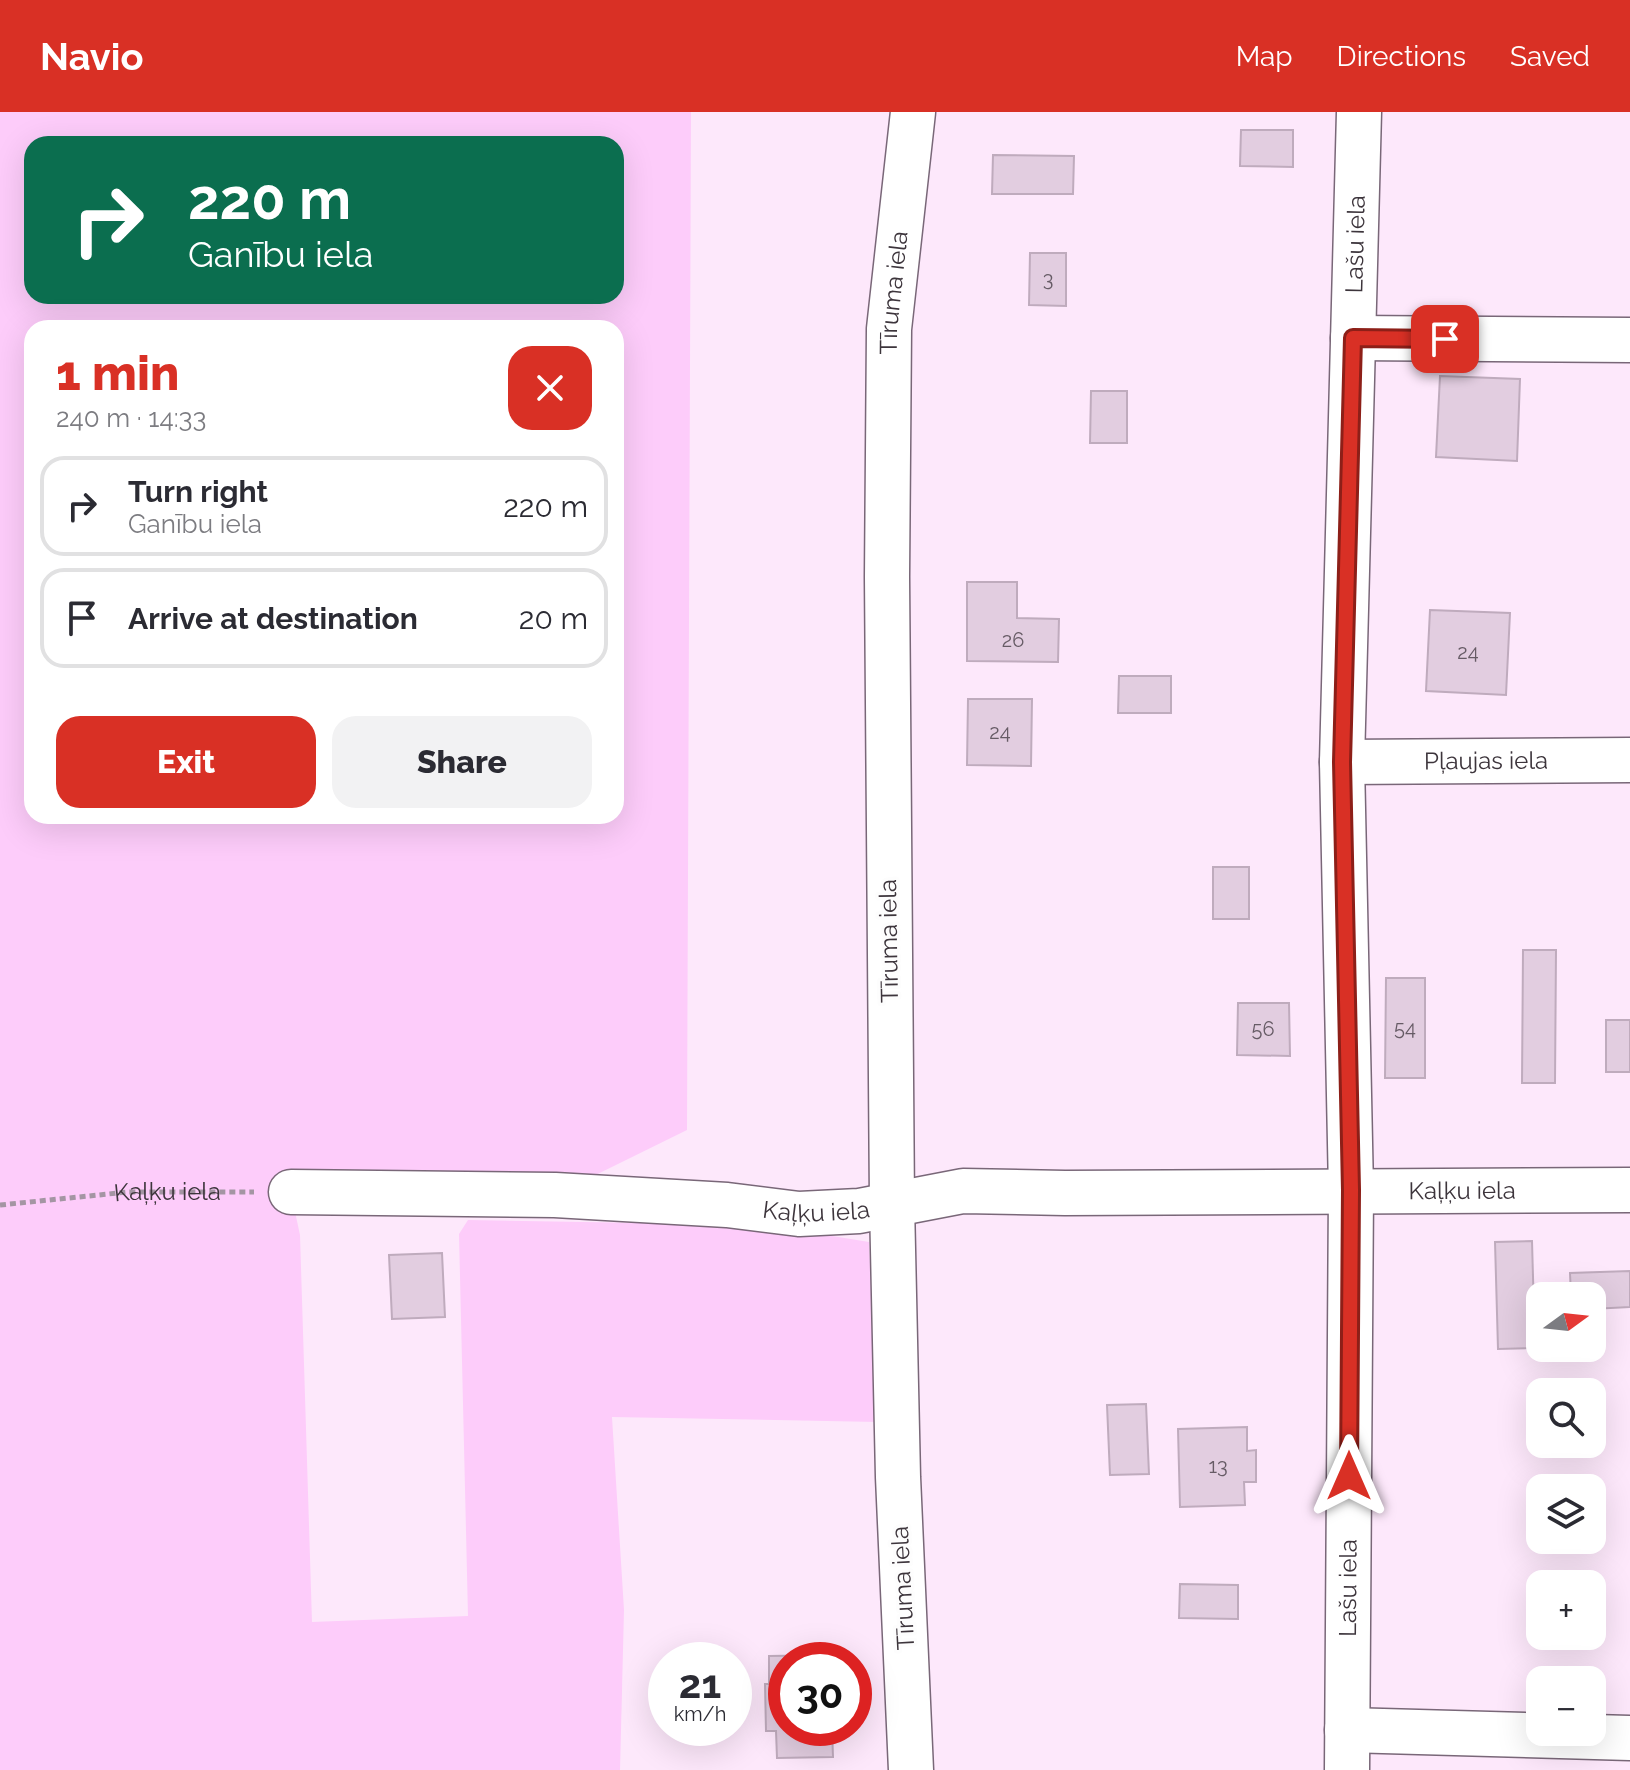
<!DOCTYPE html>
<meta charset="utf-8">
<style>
:root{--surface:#fff;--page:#f2f2f3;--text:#2b2b33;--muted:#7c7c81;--line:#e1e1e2;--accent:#d93025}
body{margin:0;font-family:Raleway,sans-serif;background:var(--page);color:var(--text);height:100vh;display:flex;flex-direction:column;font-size:30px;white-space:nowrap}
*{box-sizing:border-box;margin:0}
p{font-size:26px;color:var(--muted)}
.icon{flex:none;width:44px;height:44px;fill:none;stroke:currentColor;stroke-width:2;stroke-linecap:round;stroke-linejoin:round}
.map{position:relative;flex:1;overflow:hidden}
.sheet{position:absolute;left:24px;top:208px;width:600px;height:504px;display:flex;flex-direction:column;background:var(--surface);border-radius:24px;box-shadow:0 8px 32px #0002}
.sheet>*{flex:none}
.guide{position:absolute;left:24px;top:24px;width:600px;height:168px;border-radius:24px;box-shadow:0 8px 32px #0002;background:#0b6e4f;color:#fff;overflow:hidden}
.needle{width:52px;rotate:75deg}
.tools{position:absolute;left:1526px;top:1170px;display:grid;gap:16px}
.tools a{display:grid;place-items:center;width:80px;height:80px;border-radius:16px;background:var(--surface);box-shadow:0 8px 32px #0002;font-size:40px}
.speed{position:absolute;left:648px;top:1530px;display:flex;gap:16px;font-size:40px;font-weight:700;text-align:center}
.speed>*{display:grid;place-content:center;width:104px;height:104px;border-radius:50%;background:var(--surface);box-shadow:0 8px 32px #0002;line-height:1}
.speed small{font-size:20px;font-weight:400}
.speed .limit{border:12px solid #d22;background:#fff;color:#111}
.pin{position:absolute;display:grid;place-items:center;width:68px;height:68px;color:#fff;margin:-34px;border-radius:16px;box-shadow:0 4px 12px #0006}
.me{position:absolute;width:88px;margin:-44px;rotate:0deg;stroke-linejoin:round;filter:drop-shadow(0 0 6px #0008)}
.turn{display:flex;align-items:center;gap:28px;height:168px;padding:0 32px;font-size:36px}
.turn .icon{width:104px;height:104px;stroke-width:2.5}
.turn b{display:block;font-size:56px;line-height:68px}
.round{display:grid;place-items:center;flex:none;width:84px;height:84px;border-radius:24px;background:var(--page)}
.head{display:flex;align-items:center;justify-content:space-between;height:136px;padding:0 32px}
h1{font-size:48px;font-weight:800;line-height:60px;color:var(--accent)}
.primary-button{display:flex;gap:16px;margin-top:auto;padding:16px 32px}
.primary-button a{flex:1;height:92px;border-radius:24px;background:var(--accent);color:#fff;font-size:32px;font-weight:800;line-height:92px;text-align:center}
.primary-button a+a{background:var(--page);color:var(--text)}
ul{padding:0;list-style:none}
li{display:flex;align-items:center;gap:24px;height:100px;margin:0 16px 12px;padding:0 16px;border:4px solid var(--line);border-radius:24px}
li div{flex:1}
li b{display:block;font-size:30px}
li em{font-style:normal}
header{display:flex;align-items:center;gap:48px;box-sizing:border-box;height:112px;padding:0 40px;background:var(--accent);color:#fff}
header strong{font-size:38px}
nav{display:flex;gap:44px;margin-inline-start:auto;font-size:28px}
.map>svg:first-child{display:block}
.green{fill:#fdccfa;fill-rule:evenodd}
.building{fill:#e2cde0;stroke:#bfabbd;stroke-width:2}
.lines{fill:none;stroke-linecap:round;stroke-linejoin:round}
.minor-casing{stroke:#796778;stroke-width:47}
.path{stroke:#a495a3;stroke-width:5;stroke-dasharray:6 4;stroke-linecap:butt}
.minor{stroke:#fff;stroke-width:44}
.route-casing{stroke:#8d1f18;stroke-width:20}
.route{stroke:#d93025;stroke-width:14}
.labels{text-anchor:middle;stroke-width:7;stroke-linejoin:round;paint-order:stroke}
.number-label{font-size:20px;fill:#665b65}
.street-label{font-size:24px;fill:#3d353c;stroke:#fdfdfd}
</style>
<header>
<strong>Navio</strong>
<nav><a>Map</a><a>Directions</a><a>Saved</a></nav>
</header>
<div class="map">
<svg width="1630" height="1658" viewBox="0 0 1630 1658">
<rect width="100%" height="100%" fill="#fde8fb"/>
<path class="green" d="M 0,0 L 691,0 L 687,1018 L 555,1083 L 291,1081 L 300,1123 L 312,1510 L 468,1504 L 459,1122 L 468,1108 L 765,1113 L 869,1130 L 878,1310 L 612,1305 L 624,1498 L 620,1658 L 0,1658 ZM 32,32 L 616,32 L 616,184 L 32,184 ZM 32,216 L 616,216 L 616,704 L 32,704 Z"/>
<g class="building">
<path d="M 1241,18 L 1293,18 L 1293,55 L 1240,54 Z"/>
<path d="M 993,43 L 1074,44 L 1073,82 L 992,82 Z"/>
<path d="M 1030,141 L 1066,141 L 1066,194 L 1029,193 Z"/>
<path d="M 1440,264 L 1520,267 L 1517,349 L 1436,345 Z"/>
<path d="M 1091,279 L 1127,279 L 1127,331 L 1090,331 Z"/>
<path d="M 967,470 L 1017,470 L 1017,506 L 1059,507 L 1058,550 L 967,549 Z"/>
<path d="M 1430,498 L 1510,501 L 1506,583 L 1426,579 Z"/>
<path d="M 1119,564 L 1171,564 L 1171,601 L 1118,601 Z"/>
<path d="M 968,587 L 1032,587 L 1031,654 L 967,653 Z"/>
<rect x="1213" y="755" width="36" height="52"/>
<path d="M 1523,838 L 1556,838 L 1555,971 L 1522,971 Z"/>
<path d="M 1386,866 L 1425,866 L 1425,966 L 1385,966 Z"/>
<path d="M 1238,891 L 1289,891 L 1290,944 L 1237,943 Z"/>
<rect x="1606" y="908" width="24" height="52"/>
<path d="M 1532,1129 L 1535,1236 L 1498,1237 L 1495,1130 Z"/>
<path d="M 442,1141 L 445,1205 L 392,1207 L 389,1143 Z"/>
<path d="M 1630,1159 L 1630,1195 L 1592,1197 L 1592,1184 L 1571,1184 L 1570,1161 Z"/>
<path d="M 1146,1292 L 1149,1362 L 1110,1363 L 1107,1293 Z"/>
<path d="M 1247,1315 L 1247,1339 L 1256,1338 L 1256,1370 L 1244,1370 L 1245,1393 L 1180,1395 L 1178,1317 Z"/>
<path d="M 1180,1472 L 1238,1473 L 1238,1507 L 1179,1506 Z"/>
<path d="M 836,1543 L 836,1548 L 786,1548 L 786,1616 L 832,1616 L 833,1645 L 777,1646 L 776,1619 L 766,1619 L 765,1572 L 769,1572 L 769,1544 Z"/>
</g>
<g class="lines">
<g class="minor-casing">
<g id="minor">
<path d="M 1353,226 L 1630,228"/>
<path id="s2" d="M 1342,650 L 1630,648"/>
<path id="s3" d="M 291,1080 L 555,1083 L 727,1093 L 799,1102 L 859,1099 L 963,1079 L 1065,1081 L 1630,1078"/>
<path d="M 1347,1618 L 1630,1626"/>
<path id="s4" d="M 911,1658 L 898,1365 L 892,1092 L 887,465 L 889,217 L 913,0"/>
<path id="s5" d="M 1347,1658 L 1351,1078 L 1342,650 L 1359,0"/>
</g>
</g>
<path class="path" id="s1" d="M 0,1093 L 128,1080 L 254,1080"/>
<use href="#minor" class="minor"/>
</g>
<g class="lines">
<g class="route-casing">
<path id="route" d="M 1349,1364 L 1351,1078 L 1342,650 L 1353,226 L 1445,227"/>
</g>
<use href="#route" class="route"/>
</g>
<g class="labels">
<g class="number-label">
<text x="1048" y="174">3</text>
<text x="1013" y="535">26</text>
<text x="1468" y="547">24</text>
<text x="1000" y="627">24</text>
<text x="1405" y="923">54</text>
<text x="1263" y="924">56</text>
<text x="1218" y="1361">13</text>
</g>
<g class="street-label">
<text dy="8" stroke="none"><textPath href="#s5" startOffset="1526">Lašu iela</textPath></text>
<text dy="8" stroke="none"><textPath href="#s4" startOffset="1478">Tīruma iela</textPath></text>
<text dy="8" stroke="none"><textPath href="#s2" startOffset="144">Pļaujas iela</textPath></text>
<text transform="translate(889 829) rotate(-91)" y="8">Tīruma iela</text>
<text dy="8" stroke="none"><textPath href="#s3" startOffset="1174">Kaļķu iela</textPath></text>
<text dy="8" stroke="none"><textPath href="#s1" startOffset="168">Kaļķu iela</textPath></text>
<text dy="8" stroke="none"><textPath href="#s3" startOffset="526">Kaļķu iela</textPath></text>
<text transform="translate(903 1476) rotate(-93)" y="8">Tīruma iela</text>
<text dy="8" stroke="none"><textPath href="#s5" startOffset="182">Lašu iela</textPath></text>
</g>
</g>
</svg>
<div class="tools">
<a><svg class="needle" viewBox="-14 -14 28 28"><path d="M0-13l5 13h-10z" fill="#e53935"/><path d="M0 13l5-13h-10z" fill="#7c7c81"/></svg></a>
<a><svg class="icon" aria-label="search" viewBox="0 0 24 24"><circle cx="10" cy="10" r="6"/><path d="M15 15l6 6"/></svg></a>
<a><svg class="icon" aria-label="layers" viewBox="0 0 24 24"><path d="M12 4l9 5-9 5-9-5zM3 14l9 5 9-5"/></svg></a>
<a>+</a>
<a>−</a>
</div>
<div class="speed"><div>21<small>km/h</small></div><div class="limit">30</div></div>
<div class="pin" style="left:1445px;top:227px;background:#d93025"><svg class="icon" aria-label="arrive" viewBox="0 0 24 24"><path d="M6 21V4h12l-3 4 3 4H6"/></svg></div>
<svg class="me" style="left:1349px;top:1364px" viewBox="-20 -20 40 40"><path d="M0-17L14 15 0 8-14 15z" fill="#d93025" stroke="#fff" stroke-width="4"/></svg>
<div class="guide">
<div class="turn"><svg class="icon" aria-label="right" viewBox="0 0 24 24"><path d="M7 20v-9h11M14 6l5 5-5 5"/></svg><div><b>220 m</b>Ganību iela</div></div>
</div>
<section class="sheet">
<div class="head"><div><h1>1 min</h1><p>240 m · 14:33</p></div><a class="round" style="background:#d93025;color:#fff"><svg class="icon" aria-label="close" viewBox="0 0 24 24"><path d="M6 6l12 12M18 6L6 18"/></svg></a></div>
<ul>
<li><svg class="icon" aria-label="right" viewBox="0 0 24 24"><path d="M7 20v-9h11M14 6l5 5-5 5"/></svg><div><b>Turn right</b><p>Ganību iela</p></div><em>220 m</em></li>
<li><svg class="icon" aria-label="arrive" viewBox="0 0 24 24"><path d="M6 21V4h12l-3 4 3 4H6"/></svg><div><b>Arrive at destination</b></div><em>20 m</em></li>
</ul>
<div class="primary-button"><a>Exit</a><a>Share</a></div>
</section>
</div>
